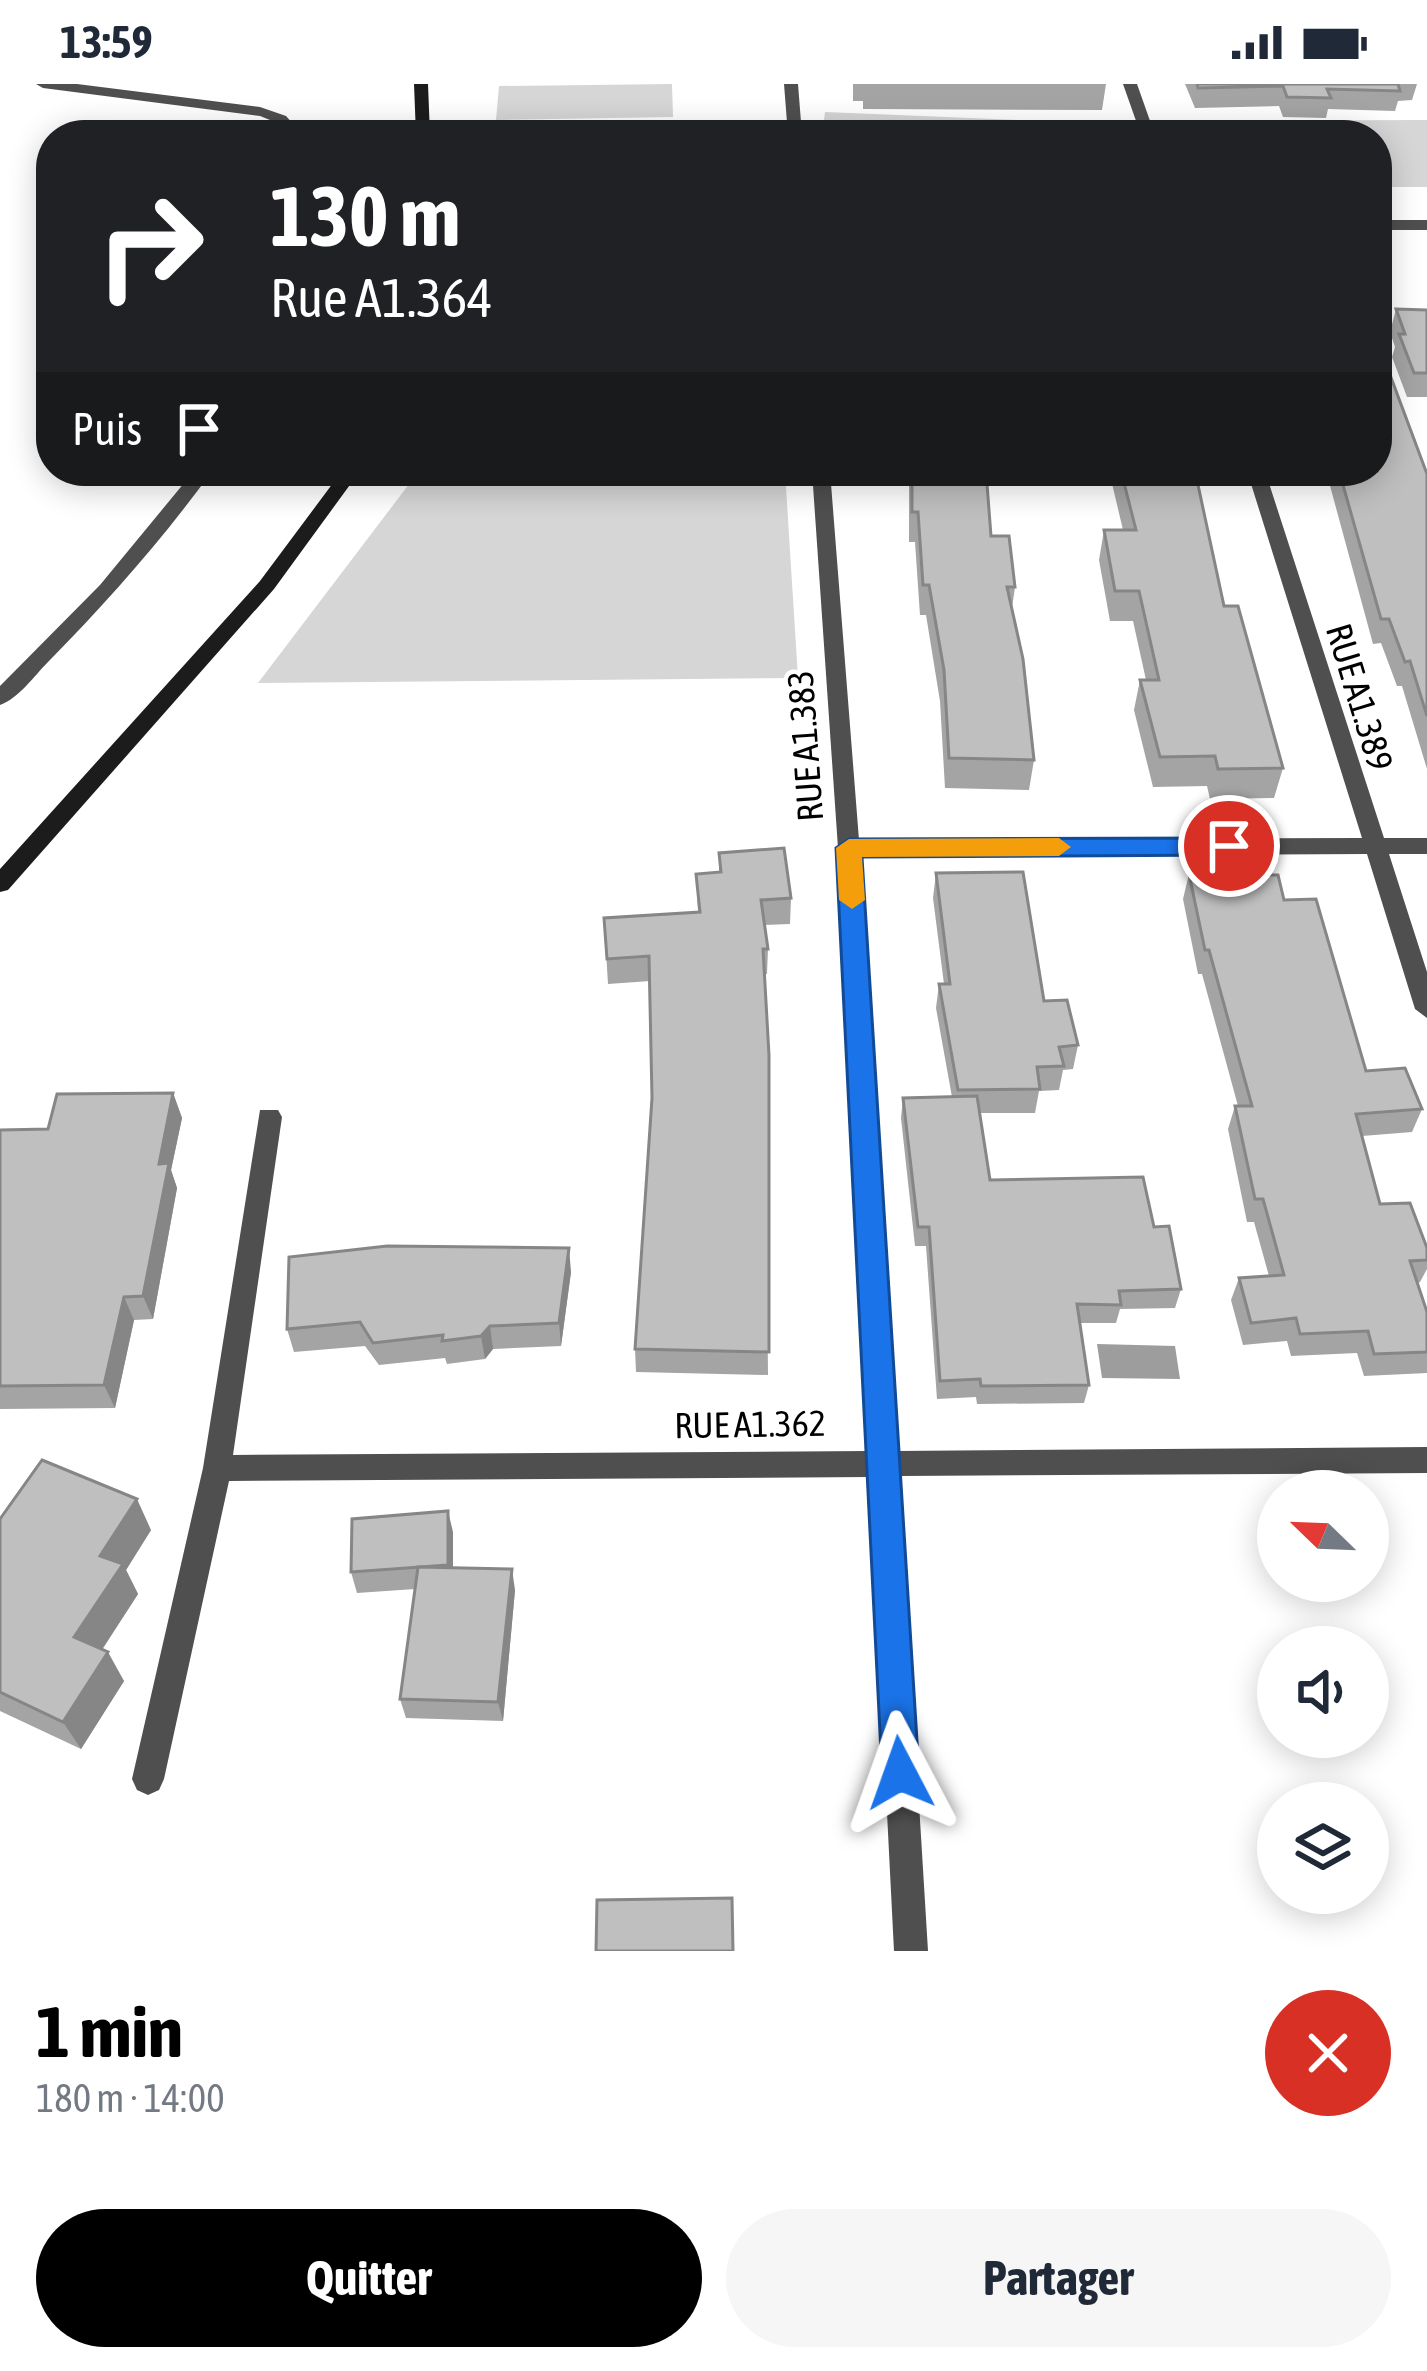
<!DOCTYPE html>
<html lang="fr">
<meta charset="utf-8">
<style>
:root{--surface:#fff;--page:#f6f6f7;--text:#1f2937;--muted:#747a83;--accent:#000}
body{margin:0;font-family:"Asap Condensed",sans-serif;background:var(--page);color:var(--text);height:100vh;display:flex;flex-direction:column;font-size:45px;white-space:nowrap}
*{box-sizing:border-box;margin:0}
p{font-size:39px;color:var(--muted)}
.icon{flex:none;width:66px;height:66px;fill:none;stroke:currentColor;stroke-width:2;stroke-linecap:round;stroke-linejoin:round}
.map{position:relative;height:1867px;overflow:hidden}
.sheet{display:flex;flex-direction:column;background:var(--surface);flex:1}
.sheet>*{flex:none}
.banner{position:absolute;left:36px;top:36px;width:1356px;height:366px;border-radius:48px;box-shadow:0 6px 30px #0003;background:#202124;color:#fff;overflow:hidden}
.needle{width:78px;rotate:293deg}
.buttons{position:absolute;left:1257px;top:1386px;display:grid;gap:24px}
.buttons a{display:grid;place-items:center;width:132px;height:132px;border-radius:50%;background:var(--surface);box-shadow:0 6px 30px #0003;font-size:60px}
.pin{position:absolute;display:grid;place-items:center;width:102px;height:102px;color:#fff;margin:-51px;border:6px solid #fff;border-radius:50%;box-shadow:0 3px 12px #0007}
.me{position:absolute;width:132px;margin:-66px;rotate:356deg;stroke-linejoin:round;filter:drop-shadow(0 0 9px #0008)}
.turn{display:flex;align-items:center;gap:42px;height:252px;padding:0 36px;font-size:54px}
.turn .icon{width:156px;height:156px;stroke-width:2.5}
.turn b{display:block;font-size:84px;line-height:102px}
.then{display:flex;align-items:center;height:114px;padding:0 36px;background:#0003;gap:24px;font-size:45px}
.round{display:grid;place-items:center;flex:none;width:126px;height:126px;border-radius:63px;background:var(--page)}
.headline{display:flex;align-items:center;justify-content:space-between;height:204px;padding:0 36px}
h1{font-size:72px;font-weight:700;line-height:90px;color:var(--accent)}
.primary-button{display:flex;gap:24px;margin-top:auto;padding:24px 36px}
.primary-button a{flex:1;height:138px;border-radius:72px;background:var(--accent);color:#fff;font-size:48px;font-weight:700;line-height:138px;text-align:center}
.primary-button a+a{background:var(--page);color:var(--text)}
.status{display:flex;justify-content:space-between;align-items:center;height:84px;padding:0 60px;background:var(--surface);direction:ltr}
.status svg{height:33px;fill:currentColor}
.map>svg:first-child{display:block}
.green{fill:#d6d6d6}
.water{fill:#9d9d9d}
.lines{fill:none;stroke-linecap:round;stroke-linejoin:round}
.lane{fill:#4f4f4f;fill-rule:evenodd}
.street{fill:#4f4f4f;fill-rule:evenodd}
.secondary{fill:#1c1c1c;fill-rule:evenodd}
.wall{fill:#a4a4a4}
.shaded-wall{fill:#868686}
.building{fill:#bfbfbf;stroke:#868686;stroke-width:3}
.route{fill:#1a73e8;stroke:#114b97;stroke-width:3}
.slow{fill:#f59e0b}
.labels{text-anchor:middle;stroke-width:9;stroke-linejoin:round;paint-order:stroke}
.street-label{font-size:36px;fill:#000;stroke:#fff}
</style>
<div class="status"><b>13:59</b><svg viewBox="0 0 49 12"><path d="M0 12V9h3v3zM5 12V6h3v6zM10 12V3h3v9zM15 12V0h3v12zM26 1h20v11H26zM47 4h2v5h-2z"/></svg></div>
<div class="map">
<svg width="1427" height="1867" viewBox="0 0 1427 1867">
<rect width="100%" height="100%" fill="#fff"/>
<g class="green">
<path d="M 672,0 L 673,33 L 496,36 L 499,2 Z"/>
<path d="M 825,28 L 1112,40 L 1114,51 L 871,51 L 823,44 Z"/>
<path d="M 1427,36 L 1427,103 L 1377,103 L 1377,51 L 1179,51 L 1174,37 Z"/>
<path d="M 419,387 L 785,387 L 798,594 L 258,599 Z"/>
</g>
<path class="water" d="M 1097,1260 L 1175,1262 L 1180,1295 L 1102,1294 Z"/>
<g class="lines">
<g class="lane">
<path d="M 36,0 L 77,0 L 260,23 L 286,32 L 303,51 L 289,51 L 275,38 L 260,32 L 43,4 Z"/>
<path d="M 194,387 L 212,387 C 163,455 107,518 48,578 C 34,592 19,614 0,621 L 0,602 L 100,501 Z"/>
</g>
<g class="street">
<path d="M 784,0 L 798,0 L 802,51 L 788,51 Z"/>
<path d="M 1123,0 L 1137,0 L 1155,51 L 1141,51 Z"/>
<rect x="1377" y="136" width="50" height="10"/>
<path d="M 812,387 L 830,387 L 859,756 L 1362,754 L 1247,387 L 1265,387 L 1384,754 L 1427,754 L 1427,770 L 1389,770 L 1427,888 L 1427,934 L 1415,925 L 1367,770 L 861,772 L 897,1367 L 1427,1363 L 1427,1389 L 899,1392 L 928,1867 L 894,1867 L 870,1393 L 229,1397 L 164,1695 L 159,1706 L 148,1711 L 137,1706 L 132,1695 L 203,1384 L 260,1026 L 278,1026 L 282,1033 L 233,1371 L 869,1367 L 838,764 Z"/>
</g>
<g class="secondary">
<path d="M 414,0 L 428,0 L 430,51 L 416,51 Z"/>
<path d="M 342,387 L 360,387 L 274,505 L 8,806 L 0,808 L 0,785 L 260,497 Z"/>
</g>
</g>
<g class="wall">
<path d="M 853,0 L 1106,0 L 1102,26 L 863,25 L 863,17 L 853,17 Z"/>
<path d="M 1185,0 L 1417,0 L 1412,16 L 1398,17 L 1395,27 L 1328,25 L 1326,34 L 1283,33 L 1279,22 L 1195,24 Z"/>
<path d="M 1396,225 L 1427,226 L 1427,313 L 1407,313 L 1392,273 L 1395,263 L 1390,248 Z"/>
<path d="M 909,387 L 986,387 L 991,452 L 1015,503 L 1012,524 L 1034,676 L 1029,706 L 945,704 L 940,617 L 926,531 L 920,531 L 915,458 L 909,458 Z"/>
<path d="M 1102,387 L 1195,387 L 1224,522 L 1283,684 L 1274,714 L 1210,715 L 1207,702 L 1153,703 L 1134,626 L 1140,596 L 1146,596 L 1133,537 L 1110,537 L 1099,476 L 1104,446 L 1123,446 L 1110,391 L 1103,391 Z"/>
<path d="M 1326,387 L 1427,390 L 1427,685 L 1402,602 L 1397,602 L 1381,559 L 1373,560 Z"/>
<path d="M 719,769 L 791,814 L 790,840 L 764,841 L 768,865 L 767,890 L 764,890 L 768,1291 L 636,1288 L 635,1265 L 652,1014 L 650,897 L 608,900 L 604,834 L 698,828 L 696,790 L 719,788 Z"/>
<path d="M 936,789 L 1044,917 L 1078,961 L 1073,985 L 1063,986 L 1059,1006 L 1039,1007 L 1035,1029 L 979,1029 L 990,1096 L 1154,1143 L 1181,1205 L 1175,1224 L 1120,1225 L 1116,1239 L 1079,1239 L 1089,1301 L 1084,1319 L 977,1320 L 976,1313 L 937,1315 L 926,1162 L 915,1162 L 901,1034 L 903,1014 L 952,1013 L 936,924 L 939,900 L 944,900 L 933,814 Z"/>
<path d="M 1189,790 L 1284,816 L 1366,987 L 1422,1025 L 1412,1048 L 1362,1052 L 1380,1120 L 1427,1164 L 1427,1185 L 1420,1198 L 1418,1199 L 1427,1228 L 1427,1289 L 1364,1292 L 1357,1269 L 1291,1272 L 1287,1257 L 1243,1261 L 1231,1216 L 1239,1194 L 1269,1192 L 1254,1138 L 1247,1138 L 1228,1045 L 1235,1022 L 1238,1022 L 1202,890 L 1198,890 L 1183,815 Z"/>
<path d="M 173,1009 L 182,1034 L 171,1086 L 177,1104 L 153,1235 L 134,1236 L 115,1324 L 0,1325 L 0,1046 L 48,1045 Z"/>
<path d="M 571,1188 L 561,1262 L 493,1265 L 485,1275 L 447,1280 L 445,1274 L 379,1281 L 365,1262 L 294,1268 L 287,1245 Z"/>
<path d="M 0,1435 L 151,1446 L 126,1486 L 138,1510 L 102,1566 L 124,1597 L 81,1665 L 0,1627 Z"/>
<path d="M 453,1448 L 453,1484 L 515,1506 L 503,1637 L 406,1634 L 400,1615 L 415,1505 L 357,1509 L 351,1488 Z"/>
</g>
<g class="shaded-wall">
<path d="M 173,1009 L 182,1034 L 171,1086 L 177,1104 L 153,1235 L 143,1212 L 159,1080 Z"/>
<path d="M 569,1164 L 571,1188 L 561,1262 L 559,1239 Z"/>
<path d="M 124,1213 L 134,1236 L 115,1324 L 104,1301 Z"/>
<path d="M 490,1242 L 493,1265 L 485,1275 L 481,1252 Z"/>
<path d="M 137,1415 L 151,1446 L 126,1486 L 138,1510 L 91,1582 L 74,1553 L 100,1472 Z"/>
<path d="M 448,1427 L 453,1448 L 453,1502 L 448,1481 Z"/>
<path d="M 512,1485 L 515,1506 L 503,1637 L 498,1618 Z"/>
<path d="M 108,1568 L 124,1597 L 81,1665 L 63,1638 Z"/>
</g>
<g class="building">
<path d="M 1197,0 L 1398,0 L 1400,7 L 1327,5 L 1331,14 L 1287,13 L 1283,2 L 1198,4 Z"/>
<path d="M 1396,225 L 1427,226 L 1427,289 L 1414,289 L 1399,250 L 1405,250 Z"/>
<path d="M 1377,264 L 1380,264 L 1427,390 L 1427,632 L 1410,577 L 1405,578 L 1389,535 L 1381,535 L 1339,387 L 1377,387 Z"/>
<path d="M 912,387 L 986,387 L 991,452 L 1009,452 L 1015,503 L 1007,503 L 1023,575 L 1034,676 L 949,674 L 944,586 L 929,501 L 923,501 L 918,428 L 912,428 Z"/>
<path d="M 1121,387 L 1195,387 L 1224,522 L 1238,522 L 1283,684 L 1218,685 L 1215,672 L 1160,673 L 1140,596 L 1159,596 L 1139,507 L 1115,507 L 1104,446 L 1136,446 Z"/>
<path d="M 784,764 L 791,814 L 761,816 L 768,865 L 763,865 L 769,971 L 769,1268 L 635,1265 L 652,1014 L 649,872 L 607,875 L 604,834 L 700,828 L 696,790 L 721,788 L 719,769 Z"/>
<path d="M 1023,788 L 1044,917 L 1067,916 L 1078,961 L 1059,963 L 1064,982 L 1037,983 L 1040,1005 L 958,1006 L 939,900 L 950,900 L 936,789 Z"/>
<path d="M 1189,790 L 1278,791 L 1284,816 L 1316,815 L 1366,987 L 1405,984 L 1422,1025 L 1356,1030 L 1380,1120 L 1410,1119 L 1427,1164 L 1427,1176 L 1410,1177 L 1427,1228 L 1427,1268 L 1374,1270 L 1368,1247 L 1300,1250 L 1296,1234 L 1251,1239 L 1239,1194 L 1284,1191 L 1263,1115 L 1255,1115 L 1235,1022 L 1252,1022 L 1209,866 L 1205,866 Z"/>
<path d="M 173,1009 L 159,1080 L 169,1079 L 143,1212 L 124,1213 L 104,1301 L 0,1302 L 0,1046 L 48,1045 L 57,1010 Z"/>
<path d="M 977,1012 L 990,1096 L 1143,1093 L 1154,1143 L 1169,1142 L 1181,1205 L 1119,1207 L 1121,1221 L 1077,1220 L 1089,1301 L 981,1302 L 980,1295 L 940,1297 L 929,1143 L 918,1143 L 903,1014 Z"/>
<path d="M 387,1162 L 569,1164 L 559,1239 L 490,1242 L 481,1252 L 442,1257 L 443,1251 L 373,1259 L 360,1238 L 287,1245 L 289,1173 Z"/>
<path d="M 42,1376 L 137,1415 L 100,1472 L 123,1480 L 74,1553 L 108,1568 L 63,1638 L 0,1608 L 0,1435 Z"/>
<path d="M 448,1427 L 448,1481 L 351,1488 L 352,1435 Z"/>
<path d="M 418,1483 L 512,1485 L 498,1618 L 400,1615 Z"/>
<path d="M 732,1814 L 733,1867 L 596,1867 L 597,1816 Z"/>
</g>
<path class="route" d="M 1229,754 L 1242,762 L 1229,771 L 862,773 L 919,1689 L 913,1702 L 900,1707 L 887,1702 L 882,1689 L 836,764 L 849,755 Z"/>
<path class="slow" d="M 1059,754 L 1071,763 L 1059,772 L 862,773 L 865,816 L 852,825 L 839,816 L 836,764 L 849,755 Z"/>
<g class="labels">
<g class="street-label">
<text transform="translate(1360 613) rotate(73)" y="13">RUE A1.389</text>
<text transform="translate(805 662) rotate(-94)" y="13">RUE A1.383</text>
<text transform="translate(750 1340) rotate(-1)" y="13">RUE A1.362</text>
</g>
</g>
</svg>
<div class="buttons">
<a><svg class="needle" viewBox="-14 -14 28 28"><path d="M0-13l5 13h-10z" fill="#e53935"/><path d="M0 13l5-13h-10z" fill="#747a83"/></svg></a>
<a><svg class="icon" aria-label="sound" viewBox="0 0 24 24"><path d="M4 9h4l5-4v14l-5-4H4zM17 9q2 3 0 6"/></svg></a>
<a><svg class="icon" aria-label="layers" viewBox="0 0 24 24"><path d="M12 4l9 5-9 5-9-5zM3 14l9 5 9-5"/></svg></a>
</div>
<div class="pin" style="left:1229px;top:762px;background:#d93025"><svg class="icon" aria-label="arrive" viewBox="0 0 24 24"><path d="M6 21V4h12l-3 4 3 4H6"/></svg></div>
<svg class="me" style="left:900px;top:1689px" viewBox="-20 -20 40 40"><path d="M0-17L14 15 0 8-14 15z" fill="#1a73e8" stroke="#fff" stroke-width="4"/></svg>
<div class="banner">
<div class="turn"><svg class="icon" aria-label="right" viewBox="0 0 24 24"><path d="M7 20v-9h11M14 6l5 5-5 5"/></svg><div><b>130 m</b>Rue A1.364</div></div>
<div class="then">Puis<svg class="icon" aria-label="arrive" viewBox="0 0 24 24"><path d="M6 21V4h12l-3 4 3 4H6"/></svg></div>
</div>
</div>
<section class="sheet">
<div class="headline"><div><h1>1 min</h1><p>180 m · 14:00</p></div><a class="round" style="background:#d93025;color:#fff"><svg class="icon" aria-label="close" viewBox="0 0 24 24"><path d="M6 6l12 12M18 6L6 18"/></svg></a></div>
<div class="primary-button"><a>Quitter</a><a>Partager</a></div>
</section>
